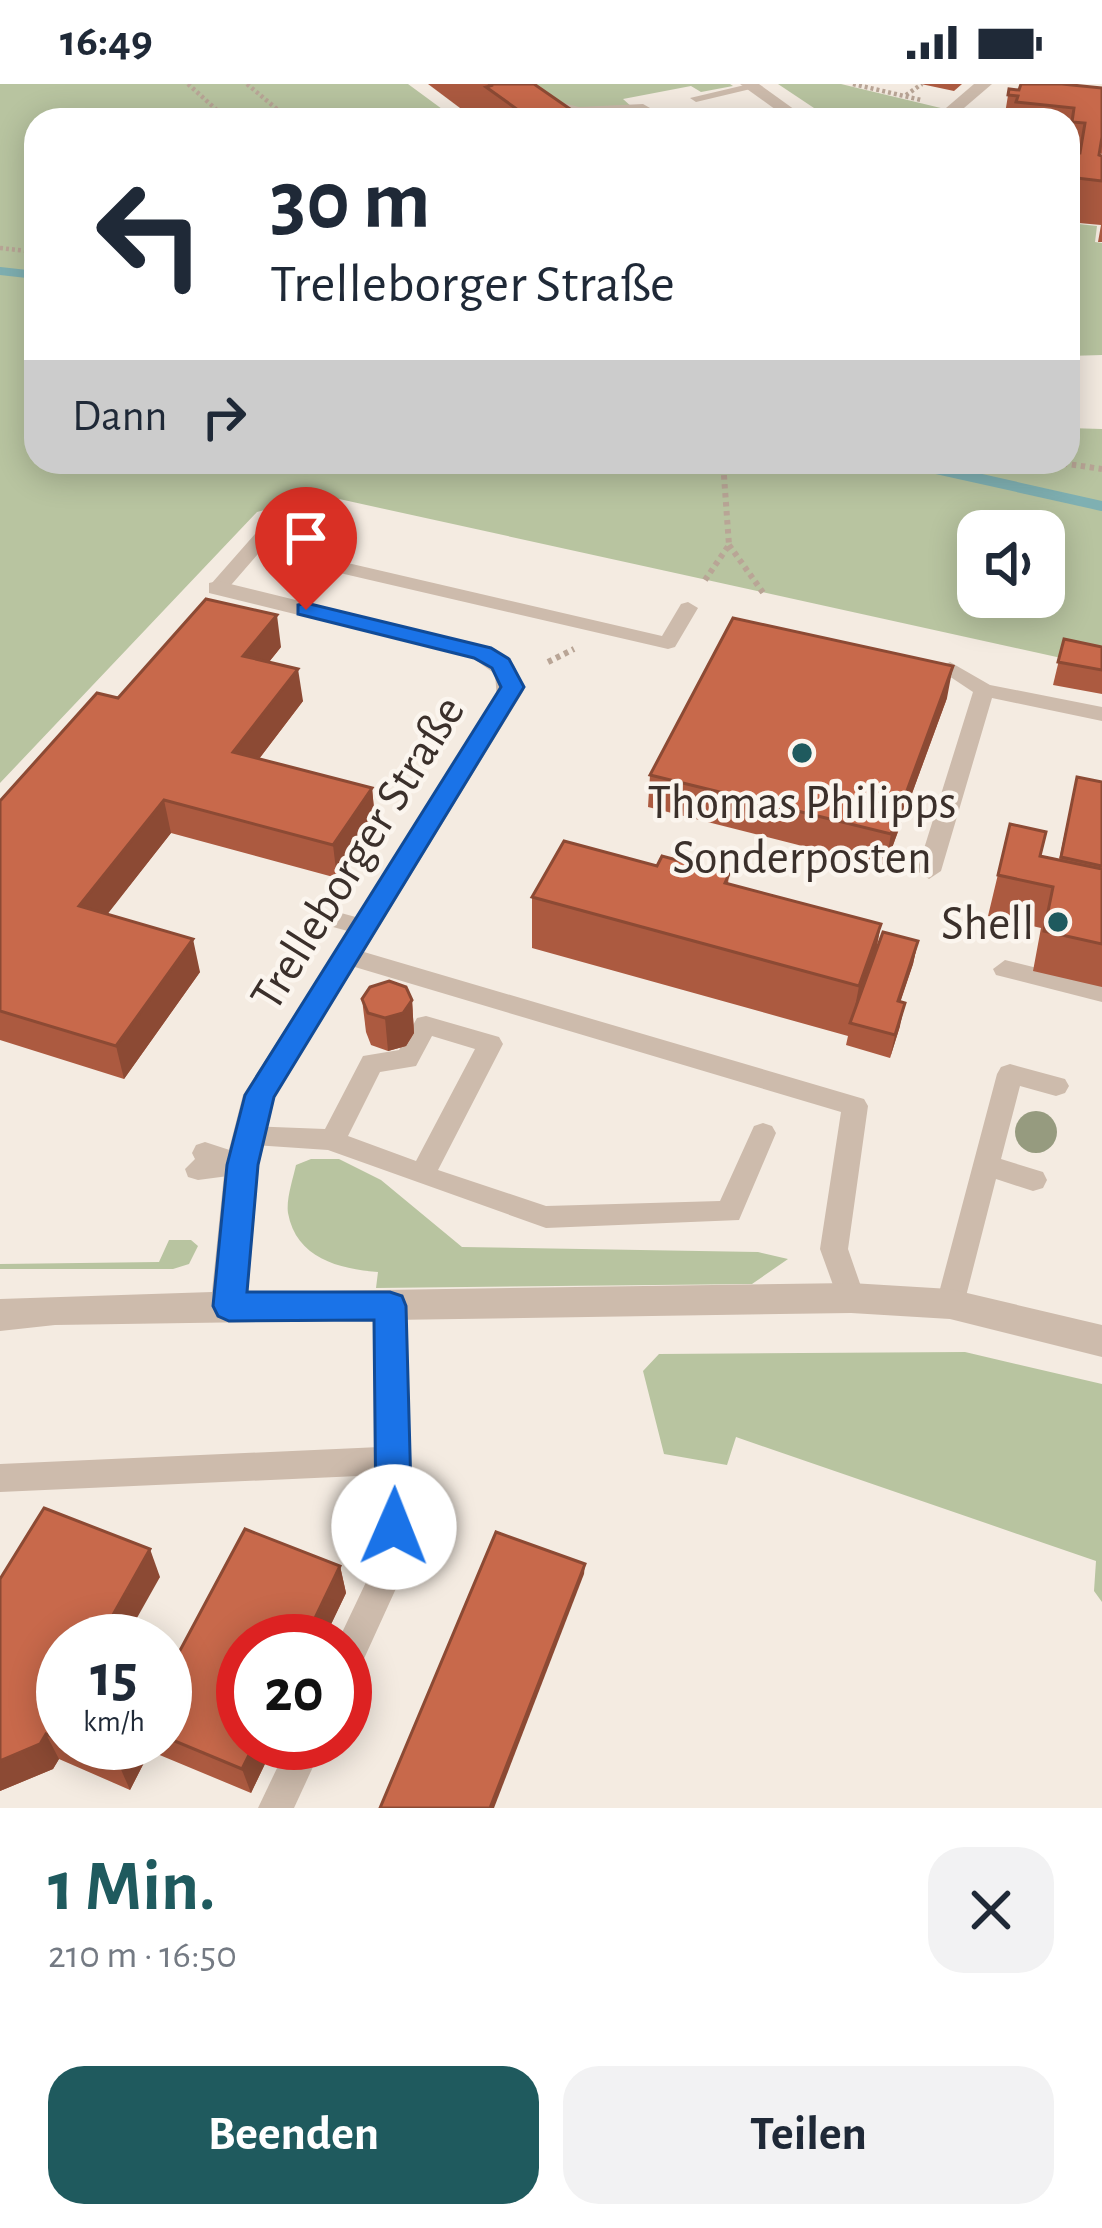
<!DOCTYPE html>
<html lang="de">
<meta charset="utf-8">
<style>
:root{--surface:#fff;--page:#f2f2f3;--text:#1f2937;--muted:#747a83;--accent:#1f5a5e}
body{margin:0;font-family:"Alegreya Sans",sans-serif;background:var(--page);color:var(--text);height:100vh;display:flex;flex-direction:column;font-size:45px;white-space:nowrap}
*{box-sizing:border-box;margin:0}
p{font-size:39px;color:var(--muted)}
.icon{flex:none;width:66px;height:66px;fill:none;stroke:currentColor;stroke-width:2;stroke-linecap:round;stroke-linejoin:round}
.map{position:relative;height:1724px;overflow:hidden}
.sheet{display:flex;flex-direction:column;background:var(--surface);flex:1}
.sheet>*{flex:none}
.guide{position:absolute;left:24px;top:24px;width:1056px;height:366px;border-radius:36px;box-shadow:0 6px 30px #0003;background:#fff;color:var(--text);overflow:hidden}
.buttons{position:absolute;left:957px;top:426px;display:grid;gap:24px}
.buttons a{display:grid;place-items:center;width:108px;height:108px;border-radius:24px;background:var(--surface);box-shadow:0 6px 30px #0003;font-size:60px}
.speed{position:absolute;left:36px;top:1530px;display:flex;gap:24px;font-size:60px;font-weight:700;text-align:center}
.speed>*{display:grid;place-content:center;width:156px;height:156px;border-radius:50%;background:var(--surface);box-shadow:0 6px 30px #0003;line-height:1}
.speed small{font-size:30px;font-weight:400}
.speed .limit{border:18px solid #d22;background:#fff;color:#111}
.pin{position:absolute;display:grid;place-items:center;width:102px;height:102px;color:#fff;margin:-123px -51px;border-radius:50% 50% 50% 0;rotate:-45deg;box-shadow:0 0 12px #0007}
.pin .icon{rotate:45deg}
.me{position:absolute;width:132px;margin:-66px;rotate:1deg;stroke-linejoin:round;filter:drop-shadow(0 0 9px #0008)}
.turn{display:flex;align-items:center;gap:42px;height:252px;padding:0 48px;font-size:54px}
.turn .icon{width:156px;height:156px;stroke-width:2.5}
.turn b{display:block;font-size:84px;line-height:102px}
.then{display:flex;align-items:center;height:114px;padding:0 48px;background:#0003;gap:24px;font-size:45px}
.round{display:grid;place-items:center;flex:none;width:126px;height:126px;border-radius:36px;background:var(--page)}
.overview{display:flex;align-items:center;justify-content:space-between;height:204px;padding:0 48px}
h1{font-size:72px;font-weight:700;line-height:90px;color:var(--accent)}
.primary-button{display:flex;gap:24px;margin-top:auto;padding:24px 48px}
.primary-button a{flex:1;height:138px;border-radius:36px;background:var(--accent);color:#fff;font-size:48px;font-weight:700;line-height:138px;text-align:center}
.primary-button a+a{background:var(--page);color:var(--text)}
.status{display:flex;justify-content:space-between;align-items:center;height:84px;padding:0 60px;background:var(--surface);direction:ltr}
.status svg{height:33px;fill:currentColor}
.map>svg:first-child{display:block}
.green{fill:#b8c4a0;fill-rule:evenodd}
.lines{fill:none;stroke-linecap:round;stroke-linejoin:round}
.stream-far1{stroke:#7fb0b2;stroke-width:8}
.stream{stroke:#7fb0b2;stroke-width:10}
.path-far1{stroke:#b9a596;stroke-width:4.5;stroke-dasharray:3 3;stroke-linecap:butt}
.path{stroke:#b9a596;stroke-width:6;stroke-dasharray:4.5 4.5;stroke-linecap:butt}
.lane{fill:#cdbbac;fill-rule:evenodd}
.street{fill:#cdbbac;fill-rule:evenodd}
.tree{fill:#969b7f}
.wall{fill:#ac5a40}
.shaded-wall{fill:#8c4a34}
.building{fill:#c8694b;stroke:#8c4a34;stroke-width:3}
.route{fill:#1a73e8;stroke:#114b97;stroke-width:3}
.poi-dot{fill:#1f5a5e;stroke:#fbf5ee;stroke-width:4.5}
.labels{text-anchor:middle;stroke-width:9;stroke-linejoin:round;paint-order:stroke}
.poi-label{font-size:48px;fill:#3b302b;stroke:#fbf5ee}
.street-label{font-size:48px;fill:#3b302b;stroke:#fbf5ee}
</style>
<div class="status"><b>16:49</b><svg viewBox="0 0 49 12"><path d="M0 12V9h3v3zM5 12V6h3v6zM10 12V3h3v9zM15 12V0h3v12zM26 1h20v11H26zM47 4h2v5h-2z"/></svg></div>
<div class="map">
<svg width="1102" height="1724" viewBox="0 0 1102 1724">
<rect width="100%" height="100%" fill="#f4ebe1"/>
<g class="green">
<path d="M 0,0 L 408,0 L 457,36 L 36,36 L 36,378 L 1068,378 L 1068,344 L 1102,345 L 1102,583 L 321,411 L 257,428 L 0,699 ZM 978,447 L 1044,447 L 1044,513 L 978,513 Z"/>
<path d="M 518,0 L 730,0 L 733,2 L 701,8 L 691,2 L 623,15 L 633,24 L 604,30 L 623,36 L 583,36 L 601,30 L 574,30 Z"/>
<path d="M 778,0 L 841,0 L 945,25 L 930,36 L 832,36 Z"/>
<path d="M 1069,139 L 1097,142 L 1095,158 L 1102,159 L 1102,271 L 1068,272 Z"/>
<path d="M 311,1075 L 339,1075 L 381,1096 L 462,1163 L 758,1168 L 788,1175 L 752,1200 L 376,1204 L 378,1188 C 339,1185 296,1174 288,1129 C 286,1115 293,1095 296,1081 Z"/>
<path d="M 169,1156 L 191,1156 L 198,1162 L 189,1180 L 173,1185 L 0,1185 L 0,1180 L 159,1178 Z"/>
<path d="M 965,1268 L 1102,1300 L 1102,1518 L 1094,1507 L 1096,1477 L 736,1353 L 727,1381 L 664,1370 L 643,1287 L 659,1270 Z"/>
</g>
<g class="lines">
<path class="stream-far1" d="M 0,187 L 36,191"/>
<path class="stream" d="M 905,378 L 1102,422"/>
<g class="path-far1">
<path d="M 188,0 L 228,36"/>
<path d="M 247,0 L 290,36"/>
<path d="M 853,0 L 921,16"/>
<path d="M 906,11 L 922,0"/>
<path d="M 0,164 L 36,168"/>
</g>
<g class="path">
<path d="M 1054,378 L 1102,385"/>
<path d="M 729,461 L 764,510"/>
<path d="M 705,496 L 729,461 L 723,378"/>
<path d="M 548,578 L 574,565"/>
</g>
<g class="lane">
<path d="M 512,0 L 527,0 L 559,18 L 579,23 L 643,20 L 650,24 L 643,28 C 593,29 553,34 512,0 Z"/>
<path d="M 749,0 L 759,3 L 696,18 L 690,14 Z"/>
<path d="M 291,430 L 298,432 L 298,440 L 266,460 L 662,552 L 681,520 L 688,518 L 698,524 L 675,563 L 668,565 L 258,470 L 225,508 L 211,508 L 211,500 L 255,450 Z"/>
<path d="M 950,578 L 990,601 L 1102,623 L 1102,637 L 992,614 L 941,787 L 929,795 L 917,787 L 973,608 L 943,588 L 940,584 Z"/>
<path d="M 341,829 L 374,838 L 378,844 L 366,852 L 333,843 L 329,837 Z"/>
<path d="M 347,863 L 864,1015 L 868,1022 L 848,1165 L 865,1214 L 861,1223 L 851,1226 L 841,1223 L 820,1165 L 841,1028 L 338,878 L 335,872 Z"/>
<path d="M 1005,876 L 1102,900 L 1102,918 L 996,891 L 993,885 Z"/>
<path d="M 426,932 L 499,953 L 503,960 L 438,1086 L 546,1122 L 720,1117 L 754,1042 L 763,1039 L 772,1042 L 776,1049 L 739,1136 L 546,1144 L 328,1066 L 240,1060 L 236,1053 L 240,1046 L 249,1042 L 325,1045 L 363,972 L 399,966 L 417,934 ZM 432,952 L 475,965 L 416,1077 L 348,1052 L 380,988 L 416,982 Z"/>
<path d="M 1010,980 L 1065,995 L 1069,1002 L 1065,1009 L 1056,1012 L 1020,1002 L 1001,1075 L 1043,1088 L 1047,1096 L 1043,1104 L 1033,1107 L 996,1095 L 964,1220 L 960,1229 L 950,1232 L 940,1229 L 936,1220 L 997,990 L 1001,983 Z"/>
<path d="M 205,1058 L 251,1073 L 255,1081 L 251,1089 L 198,1096 L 188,1093 L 185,1085 L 195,1075 L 192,1069 L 196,1061 Z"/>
<path d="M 390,1210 L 400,1213 L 404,1222 L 411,1376 L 409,1476 L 357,1590 L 345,1595 L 345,1557 L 338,1557 L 377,1475 L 380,1391 L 0,1408 L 0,1380 L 380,1363 L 376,1222 L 380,1213 Z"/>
<path d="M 289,1659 L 324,1659 L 294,1724 L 258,1724 Z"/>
</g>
<g class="street">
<path d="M 740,0 L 759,0 L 809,36 L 790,36 Z"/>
<path d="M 974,0 L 992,0 L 950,36 L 932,36 Z"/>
<path d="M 218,497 L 491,564 L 514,581 L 524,606 L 275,1013 L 259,1081 L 248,1208 L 851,1199 L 950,1205 L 1102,1241 L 1102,1273 L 950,1235 L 851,1229 L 55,1241 L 0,1247 L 0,1215 L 212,1208 L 225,1081 L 243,1011 L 497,614 L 495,590 L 473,574 L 209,509 L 209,499 Z"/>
</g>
</g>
<circle class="tree" cx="1036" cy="1048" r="21"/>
<g class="wall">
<path d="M 428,0 L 534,0 L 586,36 L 476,36 Z"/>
<path d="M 921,0 L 962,0 L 954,7 Z"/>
<path d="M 1102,4 L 1102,70 L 1099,69 L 1099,71 L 1102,72 L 1102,158 L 1098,158 L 1101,141 L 1068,138 L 1068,36 L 1004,36 L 1009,5 Z"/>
<path d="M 1064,555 L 1102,563 L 1102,610 L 1053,601 Z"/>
<path d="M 281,563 L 269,578 L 303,617 L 259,675 L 372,704 L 375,736 L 337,794 L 171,749 L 107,830 L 200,888 L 124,995 L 0,956 L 0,717 L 118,614 Z"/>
<path d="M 947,614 L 885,783 L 648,723 L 650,691 Z"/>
<path d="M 1077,693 L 1102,698 L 1102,903 L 1033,887 L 1041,844 L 988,832 L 1010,740 L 1040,772 L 1059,776 Z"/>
<path d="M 657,782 L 729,790 L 728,800 L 881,840 L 876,868 L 918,857 L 913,880 L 900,918 L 900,942 L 890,974 L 846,961 L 848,952 L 532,864 L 532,813 Z"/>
<path d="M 362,915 L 412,916 L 414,949 L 406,962 L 388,967 L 371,961 L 366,948 Z"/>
<path d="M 340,1482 L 346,1509 L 323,1557 L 243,1557 L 243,1659 L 275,1659 L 251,1709 L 150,1667 L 130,1706 L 59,1675 L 53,1685 L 0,1707 L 0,1495 L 160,1493 L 63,1557 L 63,1659 L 165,1659 L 165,1570 L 176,1574 Z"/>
</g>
<g class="shaded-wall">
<path d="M 277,531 L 281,563 L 248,604 L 243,572 Z"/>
<path d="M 953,582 L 947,614 L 885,783 L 891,750 Z"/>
<path d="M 298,585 L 303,617 L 239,701 L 233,668 Z"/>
<path d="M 372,704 L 375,736 L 337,794 L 333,761 Z"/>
<path d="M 164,716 L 171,749 L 88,855 L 79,822 Z"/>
<path d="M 881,840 L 871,890 L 852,939 L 859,902 Z"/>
<path d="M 193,855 L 200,888 L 124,995 L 116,962 Z"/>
<path d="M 918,857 L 913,880 L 893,940 L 898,917 Z"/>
<path d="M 412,916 L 414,949 L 406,962 L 388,967 L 385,934 Z"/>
<path d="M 905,919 L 900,942 L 890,974 L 895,951 Z"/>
<path d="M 150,1465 L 160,1493 L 124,1557 L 105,1545 Z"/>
<path d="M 585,1480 L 584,1490 L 494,1724 L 490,1724 Z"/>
<path d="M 340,1482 L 346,1509 L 323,1557 L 304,1557 Z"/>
<path d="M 46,1650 L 59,1675 L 53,1685 L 0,1707 L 0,1677 Z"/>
<path d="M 130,1659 L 147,1659 L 150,1667 L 130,1706 L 119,1681 Z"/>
<path d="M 255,1659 L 275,1659 L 251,1709 L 242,1685 Z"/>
</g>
<g class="building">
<path d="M 488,0 L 534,0 L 586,36 L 532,36 L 486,3 L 493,1 Z"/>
<path d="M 1021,0 L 1062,0 L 1102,4 L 1102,53 L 1099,71 L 1102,72 L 1102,97 L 1068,93 L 1068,68 L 1080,69 L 1085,39 L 1072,38 L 1074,24 L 1016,18 L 1018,12 L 1008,11 L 1009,5 L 1019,6 Z"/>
<path d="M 206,515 L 277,531 L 243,572 L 298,585 L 233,668 L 372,704 L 333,761 L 164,716 L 79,822 L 193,855 L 116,962 L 0,927 L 0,717 L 97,609 L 118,614 Z"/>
<path d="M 733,534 L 953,582 L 891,750 L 650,691 Z"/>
<path d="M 1064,555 L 1102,563 L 1102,586 L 1058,578 Z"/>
<path d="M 1077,693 L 1102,698 L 1102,782 L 1061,773 Z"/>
<path d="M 1010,740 L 1046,748 L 1040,772 L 1102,785 L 1102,860 L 1044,847 L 1053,803 L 998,791 Z"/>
<path d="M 564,757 L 657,782 L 662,772 L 729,790 L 725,799 L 881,840 L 859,902 L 532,813 Z"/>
<path d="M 883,848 L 918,857 L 898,917 L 905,919 L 895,951 L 850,939 Z"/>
<path d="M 389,897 L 406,903 L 412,916 L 403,929 L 385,934 L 368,929 L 362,915 L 370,903 Z"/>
<path d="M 44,1424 L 150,1465 L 105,1545 L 134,1557 L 63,1557 L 63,1658 L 46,1650 L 40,1660 L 0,1677 L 0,1495 Z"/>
<path d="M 245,1445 L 340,1482 L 304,1557 L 243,1557 L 243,1659 L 255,1659 L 242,1685 L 165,1653 L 165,1570 L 176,1574 Z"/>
<path d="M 496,1448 L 585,1480 L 490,1724 L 380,1724 Z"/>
<path d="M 66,1659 L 130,1659 L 119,1681 Z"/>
</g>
<path class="route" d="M 306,519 L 491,564 L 509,575 L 524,603 L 274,1013 L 258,1081 L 247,1208 L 390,1208 L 402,1212 L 406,1222 L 412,1443 L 407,1455 L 394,1460 L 382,1455 L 376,1443 L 374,1236 L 229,1237 L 218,1232 L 213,1222 L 227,1081 L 245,1011 L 501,603 L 492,584 L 474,574 L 298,530 L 298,521 Z"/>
<g class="poi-dot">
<circle cx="802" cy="669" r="12"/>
<circle cx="1058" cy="838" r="12"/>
</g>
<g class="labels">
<g class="poi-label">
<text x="802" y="734">Thomas Philipps<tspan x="802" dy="55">Sonderposten</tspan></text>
<text x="1034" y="855" text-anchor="end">Shell</text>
</g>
<g class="street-label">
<text transform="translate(356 768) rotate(-58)" y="17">Trelleborger Straße</text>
</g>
</g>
</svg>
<div class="buttons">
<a><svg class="icon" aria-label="sound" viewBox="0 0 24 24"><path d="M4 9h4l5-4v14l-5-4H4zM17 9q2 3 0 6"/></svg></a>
</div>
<div class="speed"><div>15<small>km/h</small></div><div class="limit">20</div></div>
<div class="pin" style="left:306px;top:526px;background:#d93025"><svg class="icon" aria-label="arrive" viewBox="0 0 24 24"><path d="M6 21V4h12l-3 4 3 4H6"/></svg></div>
<svg class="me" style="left:394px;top:1443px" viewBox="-20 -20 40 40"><circle r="19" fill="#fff"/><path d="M0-13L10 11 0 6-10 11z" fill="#1a73e8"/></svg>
<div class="guide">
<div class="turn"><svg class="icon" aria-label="left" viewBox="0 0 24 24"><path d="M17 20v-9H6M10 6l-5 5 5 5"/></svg><div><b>30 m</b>Trelleborger Straße</div></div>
<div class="then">Dann<svg class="icon" aria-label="right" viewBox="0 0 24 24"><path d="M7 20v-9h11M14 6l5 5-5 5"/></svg></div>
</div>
</div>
<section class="sheet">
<div class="overview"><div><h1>1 Min.</h1><p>210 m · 16:50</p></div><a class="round"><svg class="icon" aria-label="close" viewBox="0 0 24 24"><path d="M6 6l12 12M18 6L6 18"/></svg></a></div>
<div class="primary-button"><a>Beenden</a><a>Teilen</a></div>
</section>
